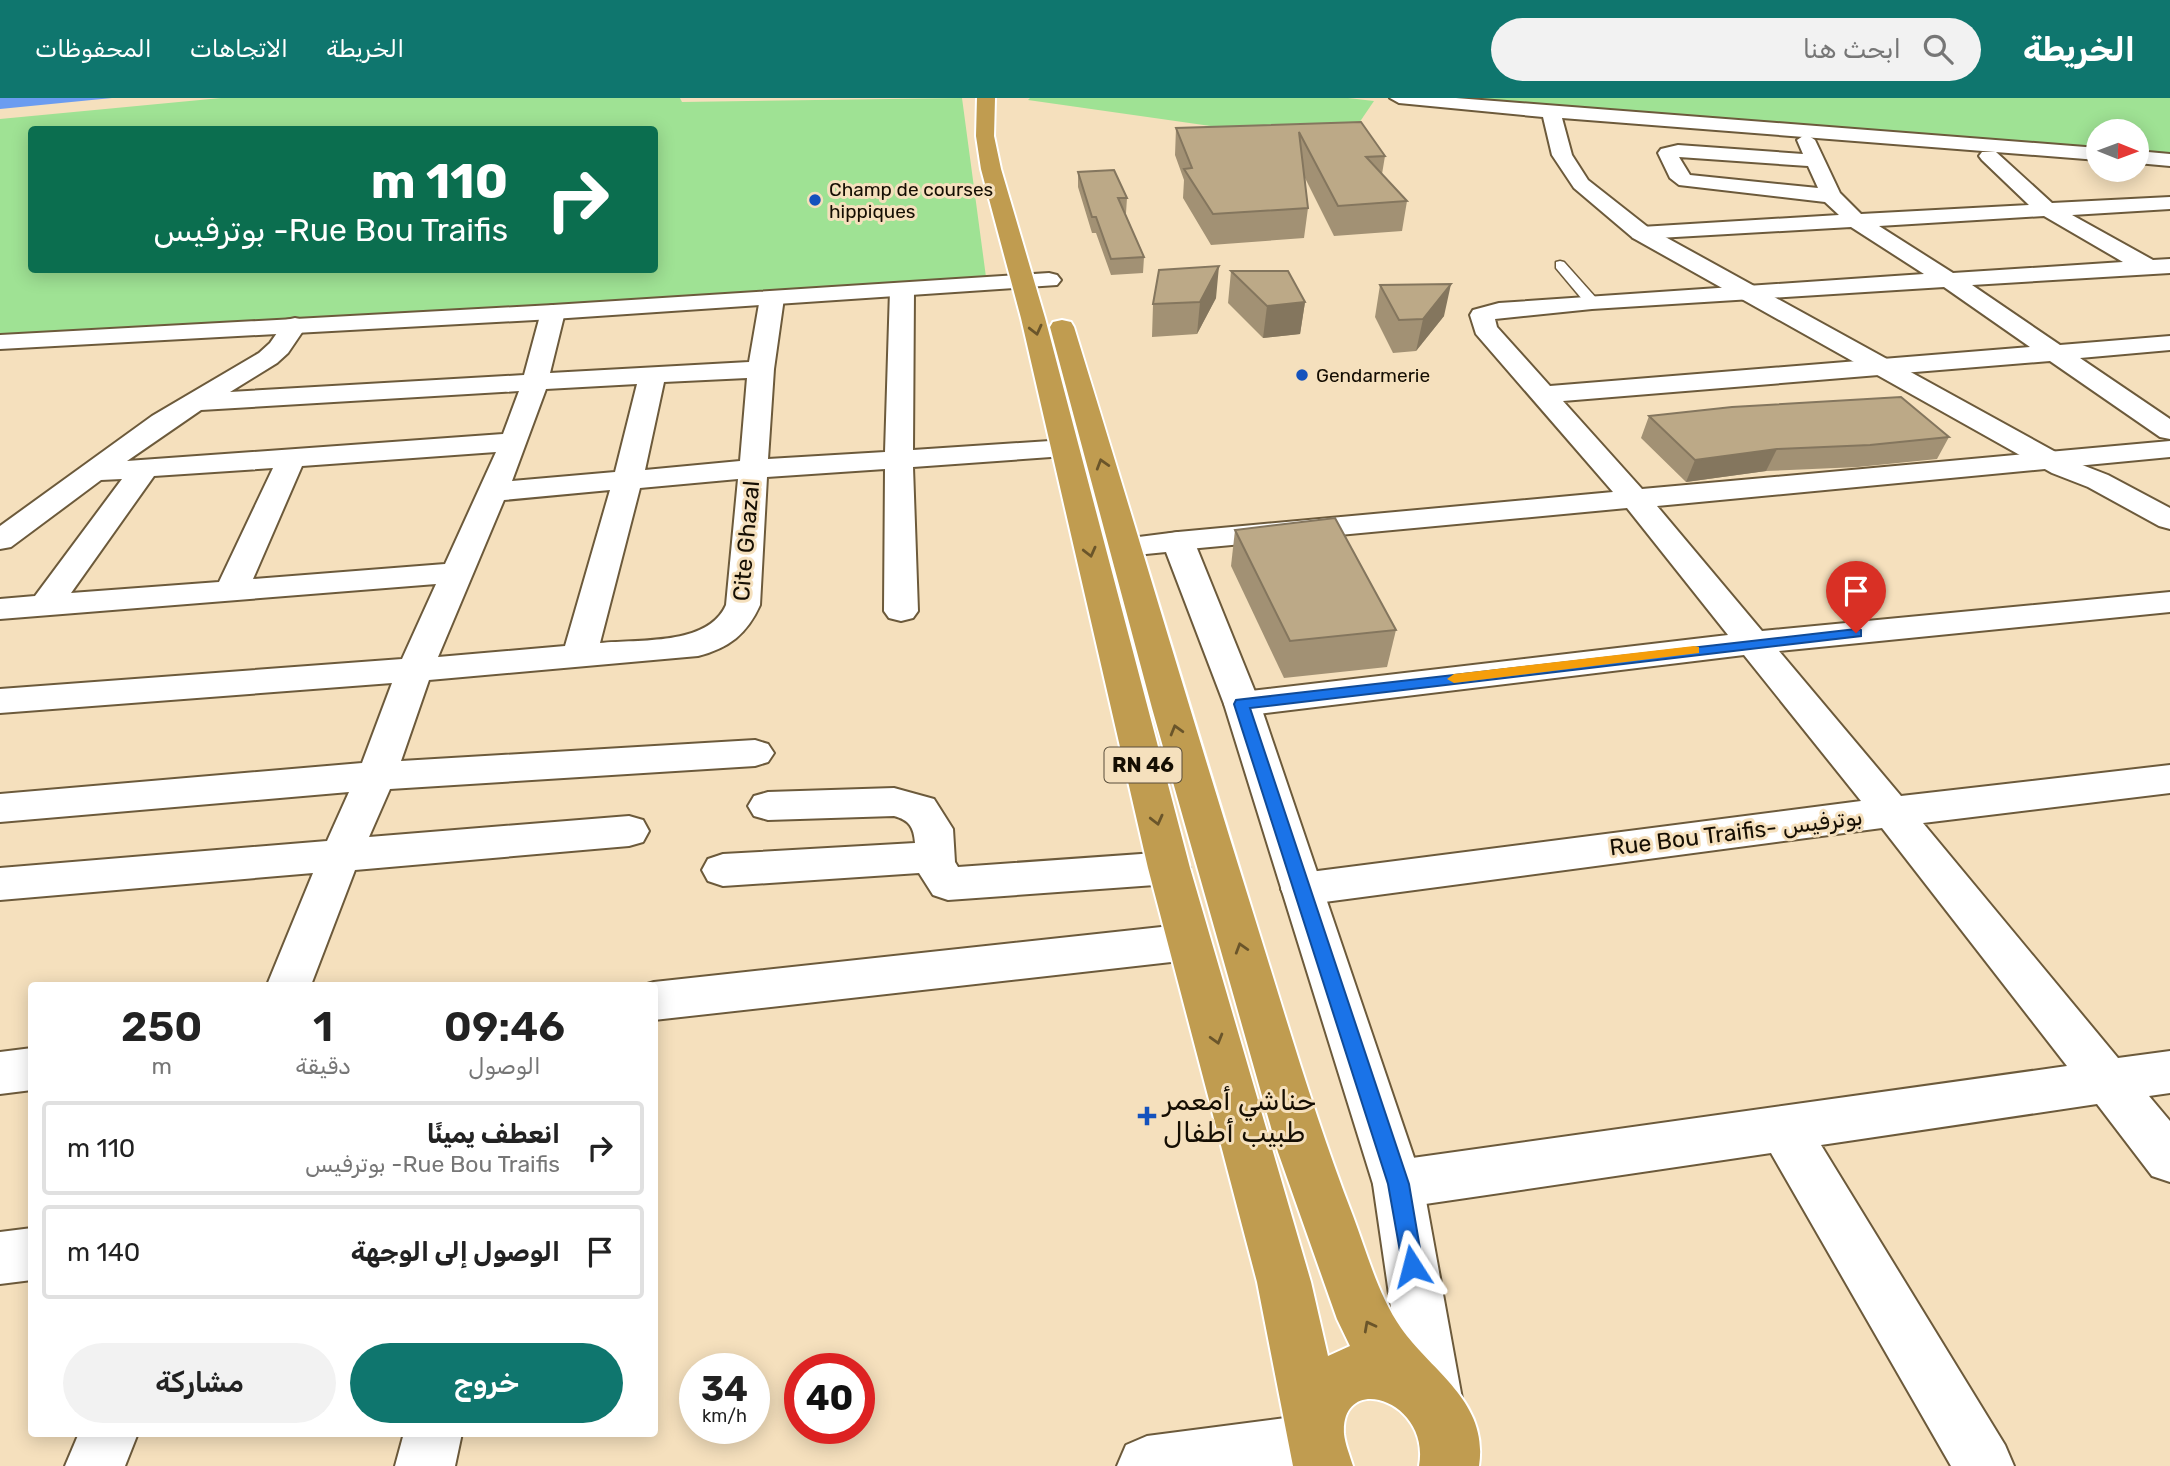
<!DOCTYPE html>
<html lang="ar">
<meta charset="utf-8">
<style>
:root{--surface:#fff;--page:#f2f2f2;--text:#222;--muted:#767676;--line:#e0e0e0;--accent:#0f766e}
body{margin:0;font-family:Rubik,Cairo,sans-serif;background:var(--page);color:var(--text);direction:rtl;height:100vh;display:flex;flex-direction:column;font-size:26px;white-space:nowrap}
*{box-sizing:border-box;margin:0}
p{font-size:23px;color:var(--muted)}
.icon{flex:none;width:38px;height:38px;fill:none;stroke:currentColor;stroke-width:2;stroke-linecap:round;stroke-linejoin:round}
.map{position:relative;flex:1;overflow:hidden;direction:ltr}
.side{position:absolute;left:28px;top:884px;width:630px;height:455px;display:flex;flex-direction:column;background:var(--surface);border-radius:7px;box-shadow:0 4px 18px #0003;direction:rtl}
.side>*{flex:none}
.banner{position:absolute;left:28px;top:28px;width:630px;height:147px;border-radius:7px;box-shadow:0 4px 18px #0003;direction:rtl;background:#0b6e4f;color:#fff;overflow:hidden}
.needle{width:46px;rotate:91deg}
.tools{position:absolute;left:2086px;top:21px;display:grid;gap:14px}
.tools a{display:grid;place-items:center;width:63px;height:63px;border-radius:50%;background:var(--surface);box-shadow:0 4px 18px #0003;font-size:35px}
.speed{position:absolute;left:679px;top:1255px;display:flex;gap:14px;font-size:35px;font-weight:700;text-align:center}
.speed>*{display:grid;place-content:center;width:91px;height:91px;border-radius:50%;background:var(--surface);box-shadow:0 4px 18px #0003;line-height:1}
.speed small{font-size:18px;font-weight:400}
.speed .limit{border:10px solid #d22;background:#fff;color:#111}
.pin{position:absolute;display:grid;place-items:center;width:60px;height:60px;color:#fff;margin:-72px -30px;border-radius:50% 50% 50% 0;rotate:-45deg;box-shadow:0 0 7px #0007}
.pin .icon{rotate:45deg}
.me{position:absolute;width:77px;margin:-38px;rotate:351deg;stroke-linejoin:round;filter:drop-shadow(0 0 5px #0008)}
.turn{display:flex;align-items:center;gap:24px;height:147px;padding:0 35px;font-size:32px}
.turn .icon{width:91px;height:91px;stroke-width:2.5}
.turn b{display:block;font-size:49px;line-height:60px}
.eta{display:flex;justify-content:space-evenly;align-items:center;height:119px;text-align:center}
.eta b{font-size:42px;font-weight:600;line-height:49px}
.action{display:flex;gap:14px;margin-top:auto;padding:14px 35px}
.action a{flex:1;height:80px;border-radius:42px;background:var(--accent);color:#fff;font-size:28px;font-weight:600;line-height:80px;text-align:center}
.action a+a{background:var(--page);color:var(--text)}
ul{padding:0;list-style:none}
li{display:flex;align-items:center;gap:21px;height:94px;margin:0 14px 10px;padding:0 21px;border:4px solid var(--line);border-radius:7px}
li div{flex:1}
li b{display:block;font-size:26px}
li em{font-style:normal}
header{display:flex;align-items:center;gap:42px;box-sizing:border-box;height:98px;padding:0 35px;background:var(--accent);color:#fff}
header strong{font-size:33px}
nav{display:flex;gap:38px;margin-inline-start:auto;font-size:24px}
.search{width:490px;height:63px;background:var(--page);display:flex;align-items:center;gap:18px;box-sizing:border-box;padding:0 24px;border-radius:38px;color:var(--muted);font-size:26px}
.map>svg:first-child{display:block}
.green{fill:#9fe294;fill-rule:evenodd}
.water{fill:#6b9cf0}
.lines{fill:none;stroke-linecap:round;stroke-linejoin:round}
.service-casing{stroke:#6c5a3b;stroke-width:3}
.minor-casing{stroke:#6c5a3b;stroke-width:4}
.tertiary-casing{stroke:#6c5a3b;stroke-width:4}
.trunk-casing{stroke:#fff;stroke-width:4}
.service{fill:#fff;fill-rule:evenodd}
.minor{fill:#fff;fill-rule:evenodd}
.tertiary{fill:#fff;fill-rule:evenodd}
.trunk{fill:#c09c50;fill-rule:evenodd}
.wall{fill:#a29174}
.shaded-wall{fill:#84765e}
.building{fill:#bca987;stroke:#84765e;stroke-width:2}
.oneway{stroke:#6a552a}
.route{fill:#1a73e8;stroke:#114b97;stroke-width:2}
.slow{fill:#f59e0b}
.poi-dot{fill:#1452bd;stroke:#f5e0bd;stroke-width:2.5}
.labels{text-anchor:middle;stroke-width:6;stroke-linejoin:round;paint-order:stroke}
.far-poi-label{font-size:19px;fill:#150e03;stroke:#f5e0bd;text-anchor:start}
.shield{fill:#f5e0bd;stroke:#584d3b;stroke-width:2}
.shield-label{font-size:21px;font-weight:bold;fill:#150e03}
.street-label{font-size:23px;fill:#150e03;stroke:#f5e0bd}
.near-poi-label{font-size:28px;fill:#150e03;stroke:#f5e0bd;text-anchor:start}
</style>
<header>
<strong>الخريطة</strong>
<div class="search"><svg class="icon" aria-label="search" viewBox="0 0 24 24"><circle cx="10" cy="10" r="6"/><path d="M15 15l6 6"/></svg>ابحث هنا</div>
<nav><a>الخريطة</a><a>الاتجاهات</a><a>المحفوظات</a></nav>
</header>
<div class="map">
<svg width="2170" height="1368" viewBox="0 0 2170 1368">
<rect width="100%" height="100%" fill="#f5e0bd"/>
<g class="green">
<path d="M 221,0 L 680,0 L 682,4 L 962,0 L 986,179 L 786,197 L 0,241 L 0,21 ZM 32,32 L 654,32 L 654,172 L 32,172 Z"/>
<path d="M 1030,0 L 1348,0 L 1374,3 L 1344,47 L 1028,2 Z"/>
<path d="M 1462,0 L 2170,0 L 2170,56 L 2137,54 L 2137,33 L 2098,33 L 2098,51 Z"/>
</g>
<path class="water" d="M 0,0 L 112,0 L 0,11 Z"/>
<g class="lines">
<g class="service-casing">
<path id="service" d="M 1560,163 L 1564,164 L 1597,201 L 1597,207 L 1587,207 L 1556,170 L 1556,164 Z"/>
</g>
<g class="minor-casing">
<g id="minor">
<path d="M 1806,36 L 1815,42 L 1840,95 L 1861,116 L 2029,107 L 1982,62 L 1979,58 L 1982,54 L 1996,54 L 2052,105 L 2170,99 L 2170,111 L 2072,117 L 2153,162 L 2170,161 L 2170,175 L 1972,187 L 2060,247 L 2170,238 L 2170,252 L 2080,260 L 2170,321 L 2170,341 L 2160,339 L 2050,263 L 1563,303 L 1642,391 L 2170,343 L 2170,359 L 1657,408 L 1762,533 L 2170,494 L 2170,514 L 1779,553 L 1901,698 L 2170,667 L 2170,695 L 1923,725 L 2118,960 L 2170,953 L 2170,995 L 2149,998 L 2170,1023 L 2170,1084 L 2152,1078 L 2097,1006 L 1821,1047 L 2005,1347 L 2014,1368 L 1951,1368 L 1771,1055 L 1398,1110 L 1380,1103 L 1373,1086 L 1380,1069 L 1398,1062 L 2067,968 L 1882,730 L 1302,807 L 1287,803 L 1281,791 L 1287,779 L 1302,775 L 1861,703 L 1744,557 L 1242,618 L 1229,615 L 1224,606 L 1229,597 L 1242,594 L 1728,537 L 1627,410 L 1178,452 L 1167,450 L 1162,443 L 1167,436 L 1178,434 L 1613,394 L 1476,236 L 1470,217 L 1473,212 L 1499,205 L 1924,176 L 1851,129 L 1641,141 L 1633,140 L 1630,135 L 1633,130 L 1641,129 L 1839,117 L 1825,104 L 1679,87 L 1670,80 L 1658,55 L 1661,51 L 1678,47 L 1803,56 L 1797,42 ZM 1679,59 L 1808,68 L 1818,90 L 1690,77 ZM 2044,118 L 2123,164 L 1953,175 L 1879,128 ZM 1944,189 L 2030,249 L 1550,288 L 1497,229 L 1495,221 L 1592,211 Z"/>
<path d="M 902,185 L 910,187 L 914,192 L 913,352 L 1065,342 L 1075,344 L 1079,350 L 1075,356 L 1065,358 L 913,369 L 918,513 L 913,520 L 901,523 L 889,520 L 884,513 L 885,371 L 767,379 L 760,507 C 747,536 729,550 698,558 L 429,582 L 401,663 L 755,642 L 768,646 L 774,655 L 768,664 L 755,668 L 390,691 L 369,739 L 629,718 L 643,722 L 649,733 L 643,744 L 629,748 L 355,772 L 311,887 L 267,887 L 313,775 L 0,802 L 0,770 L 327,743 L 349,694 L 0,724 L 0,696 L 362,665 L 392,585 L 0,615 L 0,591 L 402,561 L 436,486 L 0,521 L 0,501 L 35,498 L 122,381 L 101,382 L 11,449 L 0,451 L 0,428 L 152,318 L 259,255 L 270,245 L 286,222 L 295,220 L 304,222 L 307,227 L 288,255 L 277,265 L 230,294 L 524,277 L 541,214 L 545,209 L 553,207 L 561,209 L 565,214 L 550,275 L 749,264 L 760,200 L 764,195 L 780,195 L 784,200 L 774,271 L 768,361 L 885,354 L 890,192 L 894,187 ZM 747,280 L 740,363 L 645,372 L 664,284 ZM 637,286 L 615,374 L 512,383 L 546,291 ZM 519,293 L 503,336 L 127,363 L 201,312 ZM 496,354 L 445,466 L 253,481 L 302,368 ZM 273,370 L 219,484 L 71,495 L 154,378 ZM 738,381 L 726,507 C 708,548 639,541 600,545 L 640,390 ZM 610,392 L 565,548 L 438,559 L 504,402 Z"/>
<path d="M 894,690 L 934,701 L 953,731 L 955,764 L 958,769 L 1169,754 L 1184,759 L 1190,770 L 1184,781 L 1169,786 L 948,802 L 933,797 L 919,775 L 723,788 L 708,783 L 702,772 L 708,761 L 723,756 L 915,745 C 914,729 909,722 894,718 L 768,722 L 754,718 L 748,708 L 754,698 L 768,694 Z"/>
<path d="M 1189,826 L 1204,832 L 1211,844 L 1204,856 L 1189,862 L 654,922 L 654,887 L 644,887 L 654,884 Z"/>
<path d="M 32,950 L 32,992 L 0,996 L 0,954 Z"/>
<path d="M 32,1130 L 32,1182 L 0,1186 L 0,1134 Z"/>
<path d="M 79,1335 L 138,1335 L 125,1368 L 65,1368 Z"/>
<path d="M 404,1335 L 462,1335 L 455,1368 L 395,1368 Z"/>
</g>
</g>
<g class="tertiary-casing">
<g id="tertiary">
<path d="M 1390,0 L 1456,0 L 2098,50 L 2098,62 L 1562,20 L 1572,57 L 1588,82 L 1649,130 L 2072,363 L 2108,377 L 2170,410 L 2170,431 L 2159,428 L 2088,389 L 2052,375 L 1633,140 L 1574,90 L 1552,57 L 1543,19 L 1399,5 Z"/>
<path d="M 2137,53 L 2170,56 L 2170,68 L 2137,65 Z"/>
<path d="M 1049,175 L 1057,177 L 1061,182 L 1057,187 L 553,221 L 0,251 L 0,237 L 553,207 Z"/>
<path d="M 1178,434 L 1189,436 L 1194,443 L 1260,606 L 1423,1086 L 1463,1306 L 1454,1326 L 1434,1335 L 1414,1326 L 1405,1306 L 1373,1086 L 1224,606 L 1166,454 L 1126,458 L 1115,456 L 1110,449 L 1115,442 Z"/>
<path d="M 1316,1316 L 1337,1324 L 1345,1345 L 1337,1366 L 1332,1368 L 1117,1368 L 1126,1347 L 1147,1338 Z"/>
</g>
</g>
<g class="trunk-casing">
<path id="trunk" d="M 977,0 L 995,0 L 994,38 L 1001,71 L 1045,220 L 1190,770 L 1311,1184 L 1328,1258 L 1350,1248 L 1337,1221 L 1278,1054 L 1152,610 L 1050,229 L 1053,224 L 1062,222 L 1071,224 L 1074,229 C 1135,426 1193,624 1255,821 C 1286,920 1315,1020 1353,1118 C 1367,1155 1378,1197 1401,1230 C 1432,1274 1489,1304 1479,1368 L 1419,1368 C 1431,1302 1340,1273 1344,1336 C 1345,1346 1350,1358 1353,1368 L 1293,1368 L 1257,1184 L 1148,770 L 1021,220 L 981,71 L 976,38 Z"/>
</g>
<use href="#service" class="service"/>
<use href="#minor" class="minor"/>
<use href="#tertiary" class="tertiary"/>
<use href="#trunk" class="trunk"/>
</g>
<g class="wall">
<path d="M 1361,24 L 1385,58 L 1382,76 L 1407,103 L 1402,133 L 1334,138 L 1305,80 L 1308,110 L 1304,140 L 1211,147 L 1183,100 L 1184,82 L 1175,57 L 1176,30 Z"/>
<path d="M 1078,74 L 1127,100 L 1126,115 L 1125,115 L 1144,159 L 1143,175 L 1111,177 L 1096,135 L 1092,135 L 1078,89 Z"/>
<path d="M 1231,173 L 1305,204 L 1300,236 L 1263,240 L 1228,205 Z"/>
<path d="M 1380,187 L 1444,218 L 1416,253 L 1393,255 L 1375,219 Z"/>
<path d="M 1216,200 L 1197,236 L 1152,239 L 1153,206 Z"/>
<path d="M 1649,318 L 1949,339 L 1937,361 L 1858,369 L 1766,373 L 1686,384 L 1641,340 Z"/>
<path d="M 1235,432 L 1396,532 L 1387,569 L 1284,580 L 1231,468 Z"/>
</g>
<g class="shaded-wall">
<path d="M 1219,168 L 1216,200 L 1197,236 L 1200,204 Z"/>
<path d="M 1451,186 L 1444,218 L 1416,253 L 1423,221 Z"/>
<path d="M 1305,204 L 1300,236 L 1263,240 L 1267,208 Z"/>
<path d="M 1777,351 L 1766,373 L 1686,384 L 1695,362 Z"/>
</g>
<g class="building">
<path d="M 1361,24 L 1385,58 L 1366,59 L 1407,103 L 1338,108 L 1299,34 L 1308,110 L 1213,116 L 1184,71 L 1192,70 L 1176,30 Z"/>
<path d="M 1114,72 L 1127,100 L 1118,100 L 1144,159 L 1111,161 L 1096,119 L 1092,119 L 1078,74 Z"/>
<path d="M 1219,168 L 1200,204 L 1153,206 L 1159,172 Z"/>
<path d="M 1231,173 L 1288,173 L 1305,204 L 1267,208 Z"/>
<path d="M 1451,186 L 1423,221 L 1399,222 L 1380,187 Z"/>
<path d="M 1901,299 L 1949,339 L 1870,347 L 1777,351 L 1695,362 L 1649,318 L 1732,309 Z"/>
<path d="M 1335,420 L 1396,532 L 1290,543 L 1235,432 Z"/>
</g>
<defs><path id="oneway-chevron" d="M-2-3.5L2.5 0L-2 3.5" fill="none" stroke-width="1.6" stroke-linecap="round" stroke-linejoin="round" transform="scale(1.75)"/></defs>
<g class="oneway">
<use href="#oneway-chevron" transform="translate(1036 232) rotate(76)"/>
<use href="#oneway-chevron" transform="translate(1102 366) rotate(-107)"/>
<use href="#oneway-chevron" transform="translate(1090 454) rotate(76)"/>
<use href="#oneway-chevron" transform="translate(1176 632) rotate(-106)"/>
<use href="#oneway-chevron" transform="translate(1157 722) rotate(76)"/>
<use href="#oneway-chevron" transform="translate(1241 850) rotate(-107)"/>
<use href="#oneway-chevron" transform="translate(1217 941) rotate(74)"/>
<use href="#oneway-chevron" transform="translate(1369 1228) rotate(-118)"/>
</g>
<path class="route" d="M 1856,531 L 1861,532 L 1861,538 L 1250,610 L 1409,1086 L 1423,1168 L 1419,1176 L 1412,1179 L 1404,1176 L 1388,1086 L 1234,606 L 1236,602 Z"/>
<path class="slow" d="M 1694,548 L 1699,549 L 1699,555 L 1454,585 L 1447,581 L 1454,576 Z"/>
<g class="poi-dot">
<circle cx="815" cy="102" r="7"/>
<circle cx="1302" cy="277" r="7"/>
<path d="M1143.5 1007.5h7v7h7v7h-7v7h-7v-7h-7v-7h7z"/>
</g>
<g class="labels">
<g class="far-poi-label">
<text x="829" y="98">Champ de courses<tspan x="829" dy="22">hippiques</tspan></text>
<text x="1316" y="284">Gendarmerie</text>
</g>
<rect class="shield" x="1104.5" y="649.5" width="77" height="35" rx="5"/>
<g class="shield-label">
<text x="1143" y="674">RN 46</text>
</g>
<g class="street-label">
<text transform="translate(746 443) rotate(-85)" y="8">Cite Ghazal</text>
<text transform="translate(1736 734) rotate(-7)" y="8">Rue Bou Traifis- بوترفيس</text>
</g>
<g class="near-poi-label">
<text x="1163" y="1012">حناشي أمعمر<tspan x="1163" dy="32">طبيب أطفال</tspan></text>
</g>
</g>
</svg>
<div class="tools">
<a><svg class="needle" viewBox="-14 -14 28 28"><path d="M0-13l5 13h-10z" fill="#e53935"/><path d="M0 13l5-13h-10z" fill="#767676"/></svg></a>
</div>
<div class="speed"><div>34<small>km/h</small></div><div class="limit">40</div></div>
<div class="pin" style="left:1856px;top:535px;background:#d93025"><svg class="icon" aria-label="arrive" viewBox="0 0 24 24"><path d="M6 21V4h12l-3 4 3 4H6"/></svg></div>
<svg class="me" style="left:1412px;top:1168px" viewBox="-20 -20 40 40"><path d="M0-17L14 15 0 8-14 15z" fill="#1a73e8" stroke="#fff" stroke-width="4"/></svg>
<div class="banner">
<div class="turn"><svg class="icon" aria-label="right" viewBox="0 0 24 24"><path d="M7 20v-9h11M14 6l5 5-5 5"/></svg><div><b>110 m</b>Rue Bou Traifis- بوترفيس</div></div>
</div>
<section class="side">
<div class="eta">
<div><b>09:46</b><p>الوصول</p></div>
<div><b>1</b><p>دقيقة</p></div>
<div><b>250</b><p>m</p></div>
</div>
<ul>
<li><svg class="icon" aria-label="right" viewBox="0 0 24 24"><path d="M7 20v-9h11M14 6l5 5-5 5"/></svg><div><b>انعطف يمينًا</b><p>Rue Bou Traifis- بوترفيس</p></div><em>110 m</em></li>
<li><svg class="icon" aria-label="arrive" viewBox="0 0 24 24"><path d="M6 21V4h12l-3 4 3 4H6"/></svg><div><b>الوصول إلى الوجهة</b></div><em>140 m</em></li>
</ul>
<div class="action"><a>خروج</a><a>مشاركة</a></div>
</section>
</div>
